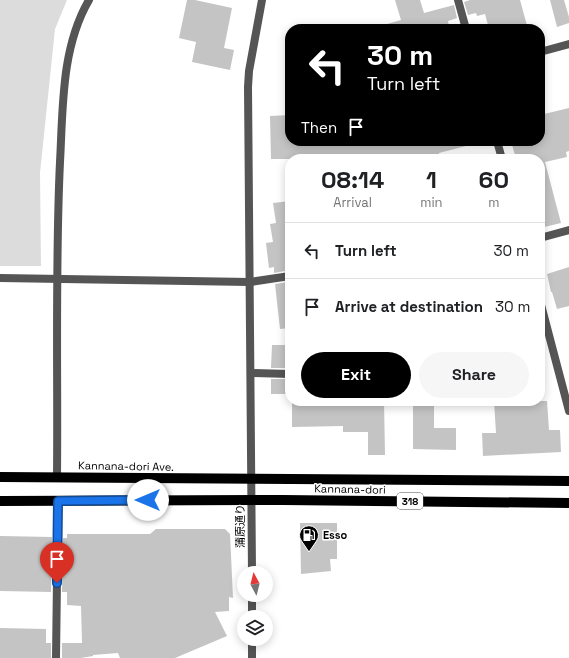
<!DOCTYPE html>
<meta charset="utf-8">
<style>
:root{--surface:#fff;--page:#f6f6f6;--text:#202124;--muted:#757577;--line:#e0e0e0;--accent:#000}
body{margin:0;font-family:"Space Grotesk","Noto Sans JP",sans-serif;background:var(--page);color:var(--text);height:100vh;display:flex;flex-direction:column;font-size:15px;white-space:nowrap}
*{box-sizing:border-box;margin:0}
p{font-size:13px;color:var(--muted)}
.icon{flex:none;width:22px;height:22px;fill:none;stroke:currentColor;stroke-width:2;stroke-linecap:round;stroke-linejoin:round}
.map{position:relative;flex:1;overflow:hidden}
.drawer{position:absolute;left:285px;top:154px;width:260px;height:252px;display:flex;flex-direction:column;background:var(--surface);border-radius:16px;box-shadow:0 2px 10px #0003}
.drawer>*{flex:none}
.top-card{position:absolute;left:285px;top:24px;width:260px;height:122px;border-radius:16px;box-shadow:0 2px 10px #0003;background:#000;color:#fff;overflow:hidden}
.needle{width:26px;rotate:353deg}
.controls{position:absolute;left:237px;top:566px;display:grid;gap:8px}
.controls a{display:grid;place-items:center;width:36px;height:36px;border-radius:50%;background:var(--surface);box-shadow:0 2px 10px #0003;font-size:20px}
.pin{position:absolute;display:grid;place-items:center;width:34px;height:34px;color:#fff;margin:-41px -17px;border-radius:50% 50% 50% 0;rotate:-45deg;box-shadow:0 0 4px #0007}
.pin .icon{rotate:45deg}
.me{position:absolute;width:44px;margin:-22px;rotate:270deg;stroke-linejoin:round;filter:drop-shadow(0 0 3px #0008)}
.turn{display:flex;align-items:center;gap:14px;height:84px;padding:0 16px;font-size:18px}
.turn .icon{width:52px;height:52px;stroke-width:2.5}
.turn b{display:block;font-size:28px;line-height:34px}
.then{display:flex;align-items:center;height:38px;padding:0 16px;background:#0003;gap:8px;font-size:15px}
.eta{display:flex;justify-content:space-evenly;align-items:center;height:68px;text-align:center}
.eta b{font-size:24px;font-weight:800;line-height:28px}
.cta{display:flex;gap:8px;margin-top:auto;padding:8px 16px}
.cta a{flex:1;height:46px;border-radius:24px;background:var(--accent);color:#fff;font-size:16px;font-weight:800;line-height:46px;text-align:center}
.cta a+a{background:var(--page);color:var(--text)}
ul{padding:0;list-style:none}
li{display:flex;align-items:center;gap:12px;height:56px;padding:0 16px;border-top:1px solid var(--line)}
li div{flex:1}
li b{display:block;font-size:15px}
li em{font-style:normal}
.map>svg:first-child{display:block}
.green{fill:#dcdcdc}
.building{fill:#c4c4c4}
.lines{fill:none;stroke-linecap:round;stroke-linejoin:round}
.service{stroke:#555;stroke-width:8}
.minor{stroke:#555;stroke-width:8}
.tertiary{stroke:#555;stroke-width:8}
.primary{stroke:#000;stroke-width:10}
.route-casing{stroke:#114b97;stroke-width:10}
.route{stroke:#1a73e8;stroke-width:7}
.labels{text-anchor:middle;stroke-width:3;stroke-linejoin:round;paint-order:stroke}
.shield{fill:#fff;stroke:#4c4c4c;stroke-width:1}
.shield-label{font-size:10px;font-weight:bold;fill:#000}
.street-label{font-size:11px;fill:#000;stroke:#fff}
.poi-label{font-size:11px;font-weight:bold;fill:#000;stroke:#fff;text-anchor:start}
</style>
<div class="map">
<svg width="569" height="658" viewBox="0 0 569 658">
<rect width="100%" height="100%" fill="#fff"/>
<path class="green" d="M 0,0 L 67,0 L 55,29 L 40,173 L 41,266 L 0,266 Z"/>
<g class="building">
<path d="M 187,0 L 195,0 L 232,8 L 224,48 L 234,50 L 230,70 L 192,62 L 196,42 L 179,38 Z"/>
<path d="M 395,0 L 420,0 L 424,13 L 454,5 L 457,18 L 448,21 L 449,26 L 439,29 L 388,29 L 387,24 L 401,20 Z"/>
<path d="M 470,0 L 520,0 L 528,29 L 489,29 L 485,14 L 477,16 L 476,13 L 468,15 L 464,2 Z"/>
<path d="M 550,0 L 564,0 L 569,17 L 569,23 L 557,27 Z"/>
<path d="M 569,108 L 569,151 L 566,152 L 567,157 L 545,162 L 561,223 L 540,228 L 540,159 L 516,159 L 511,141 L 540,141 L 540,115 Z"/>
<path d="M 290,115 L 290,141 L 466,141 L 466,146 L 439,153 L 439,155 L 422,159 L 271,159 L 270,116 Z"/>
<path d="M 290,201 L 290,270 L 274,273 L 274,267 L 269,268 L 266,243 L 273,242 L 270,224 L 276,223 L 273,203 Z"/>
<path d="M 569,267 L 569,306 L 557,309 L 552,292 L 551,292 L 547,274 Z"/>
<path d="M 289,282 L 290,328 L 280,329 L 275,284 Z"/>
<path d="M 272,345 L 290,345 L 290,368 L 271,368 Z"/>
<rect x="271" y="379" width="19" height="15"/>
<path d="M 292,401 L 384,401 L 385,455 L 368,455 L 368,432 L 343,432 L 343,426 L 292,427 Z"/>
<path d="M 413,401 L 434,401 L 434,428 L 456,428 L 456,450 L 413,449 Z"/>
<path d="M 494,401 L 547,401 L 549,430 L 560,430 L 561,452 L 483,456 L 482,433 L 496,433 Z"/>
<path d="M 300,523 L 337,523 L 337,559 L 330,559 L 331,571 L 301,574 Z"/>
<path d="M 156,529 L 225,529 L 230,534 L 233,598 L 229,597 L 229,611 L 215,612 L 227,636 L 175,658 L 120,658 L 118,653 L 93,655 L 93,656 L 81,658 L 62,658 L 62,643 L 82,643 L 81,606 L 67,605 L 67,592 L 62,592 L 63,538 L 67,538 L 67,534 L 150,534 Z"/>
<path d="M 0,536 L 52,537 L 51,592 L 0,591 Z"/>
<path d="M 0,628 L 46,629 L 46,643 L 51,643 L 51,658 L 0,658 Z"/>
</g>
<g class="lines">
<path class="service" d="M 251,373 L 290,374"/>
<g class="minor">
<path d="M 458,0 L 466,29"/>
<path d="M 540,52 L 569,44"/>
<path d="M 497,141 L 502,159"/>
<path d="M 540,238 L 569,230"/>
<path d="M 0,278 L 250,282 L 290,276"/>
<path d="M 540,301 L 569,411"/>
<path d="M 57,477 C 58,372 55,267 60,162 C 63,108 61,48 89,0"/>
<path d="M 56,658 L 58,501"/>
</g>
<g class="tertiary">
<path d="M 252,573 L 248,87 L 249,71 L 262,0"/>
<path d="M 252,595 L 252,617"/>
<path d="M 252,639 L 252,658"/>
</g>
<g class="primary">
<path d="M 0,477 L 569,481"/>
<path d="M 0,501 L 283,500 L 569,503"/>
</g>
</g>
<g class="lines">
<g class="route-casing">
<path id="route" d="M 57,583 L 58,501 L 148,500"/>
</g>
<use href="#route" class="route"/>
</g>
<defs>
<g id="fuel-pin" transform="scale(1)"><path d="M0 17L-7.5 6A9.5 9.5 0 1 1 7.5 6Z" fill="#000" stroke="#fff"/><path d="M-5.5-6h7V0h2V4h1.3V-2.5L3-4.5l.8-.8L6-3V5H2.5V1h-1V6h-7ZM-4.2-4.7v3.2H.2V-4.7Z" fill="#fff"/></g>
</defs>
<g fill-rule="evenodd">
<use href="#fuel-pin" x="309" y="535"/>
</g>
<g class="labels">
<rect class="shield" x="397" y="493" width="26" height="16" rx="3"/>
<g class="shield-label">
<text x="410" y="505">318</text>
</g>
<g class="street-label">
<text transform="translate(126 466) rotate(1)" y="4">Kannana-dori Ave.</text>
<text transform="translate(350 489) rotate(1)" y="4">Kannana-dori</text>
<text transform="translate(240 526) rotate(-90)" y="4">蒲原通り</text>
</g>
<g class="poi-label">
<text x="323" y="539">Esso</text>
</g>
</g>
</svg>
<div class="controls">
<a><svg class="needle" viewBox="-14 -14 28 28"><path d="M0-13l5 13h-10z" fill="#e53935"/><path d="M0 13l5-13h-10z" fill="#757577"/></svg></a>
<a><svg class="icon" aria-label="layers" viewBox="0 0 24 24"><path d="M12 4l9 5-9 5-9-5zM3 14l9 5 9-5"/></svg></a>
</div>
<div class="pin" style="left:57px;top:583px;background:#d93025"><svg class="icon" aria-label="arrive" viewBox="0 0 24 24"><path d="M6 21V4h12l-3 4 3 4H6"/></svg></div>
<svg class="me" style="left:148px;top:500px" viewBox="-20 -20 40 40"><circle r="19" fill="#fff"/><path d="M0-13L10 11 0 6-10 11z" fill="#1a73e8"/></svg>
<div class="top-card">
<div class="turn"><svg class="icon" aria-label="left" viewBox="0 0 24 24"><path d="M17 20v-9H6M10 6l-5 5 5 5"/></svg><div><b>30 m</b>Turn left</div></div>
<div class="then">Then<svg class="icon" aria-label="arrive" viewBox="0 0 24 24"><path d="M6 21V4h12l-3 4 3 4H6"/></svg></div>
</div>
<section class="drawer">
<div class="eta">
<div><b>08:14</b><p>Arrival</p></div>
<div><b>1</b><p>min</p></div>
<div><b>60</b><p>m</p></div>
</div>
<ul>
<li><svg class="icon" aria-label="left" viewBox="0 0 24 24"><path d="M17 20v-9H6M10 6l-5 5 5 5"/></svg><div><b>Turn left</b></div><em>30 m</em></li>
<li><svg class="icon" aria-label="arrive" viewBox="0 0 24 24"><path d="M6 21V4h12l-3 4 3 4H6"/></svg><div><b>Arrive at destination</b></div><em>30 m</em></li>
</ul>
<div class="cta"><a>Exit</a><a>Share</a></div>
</section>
</div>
